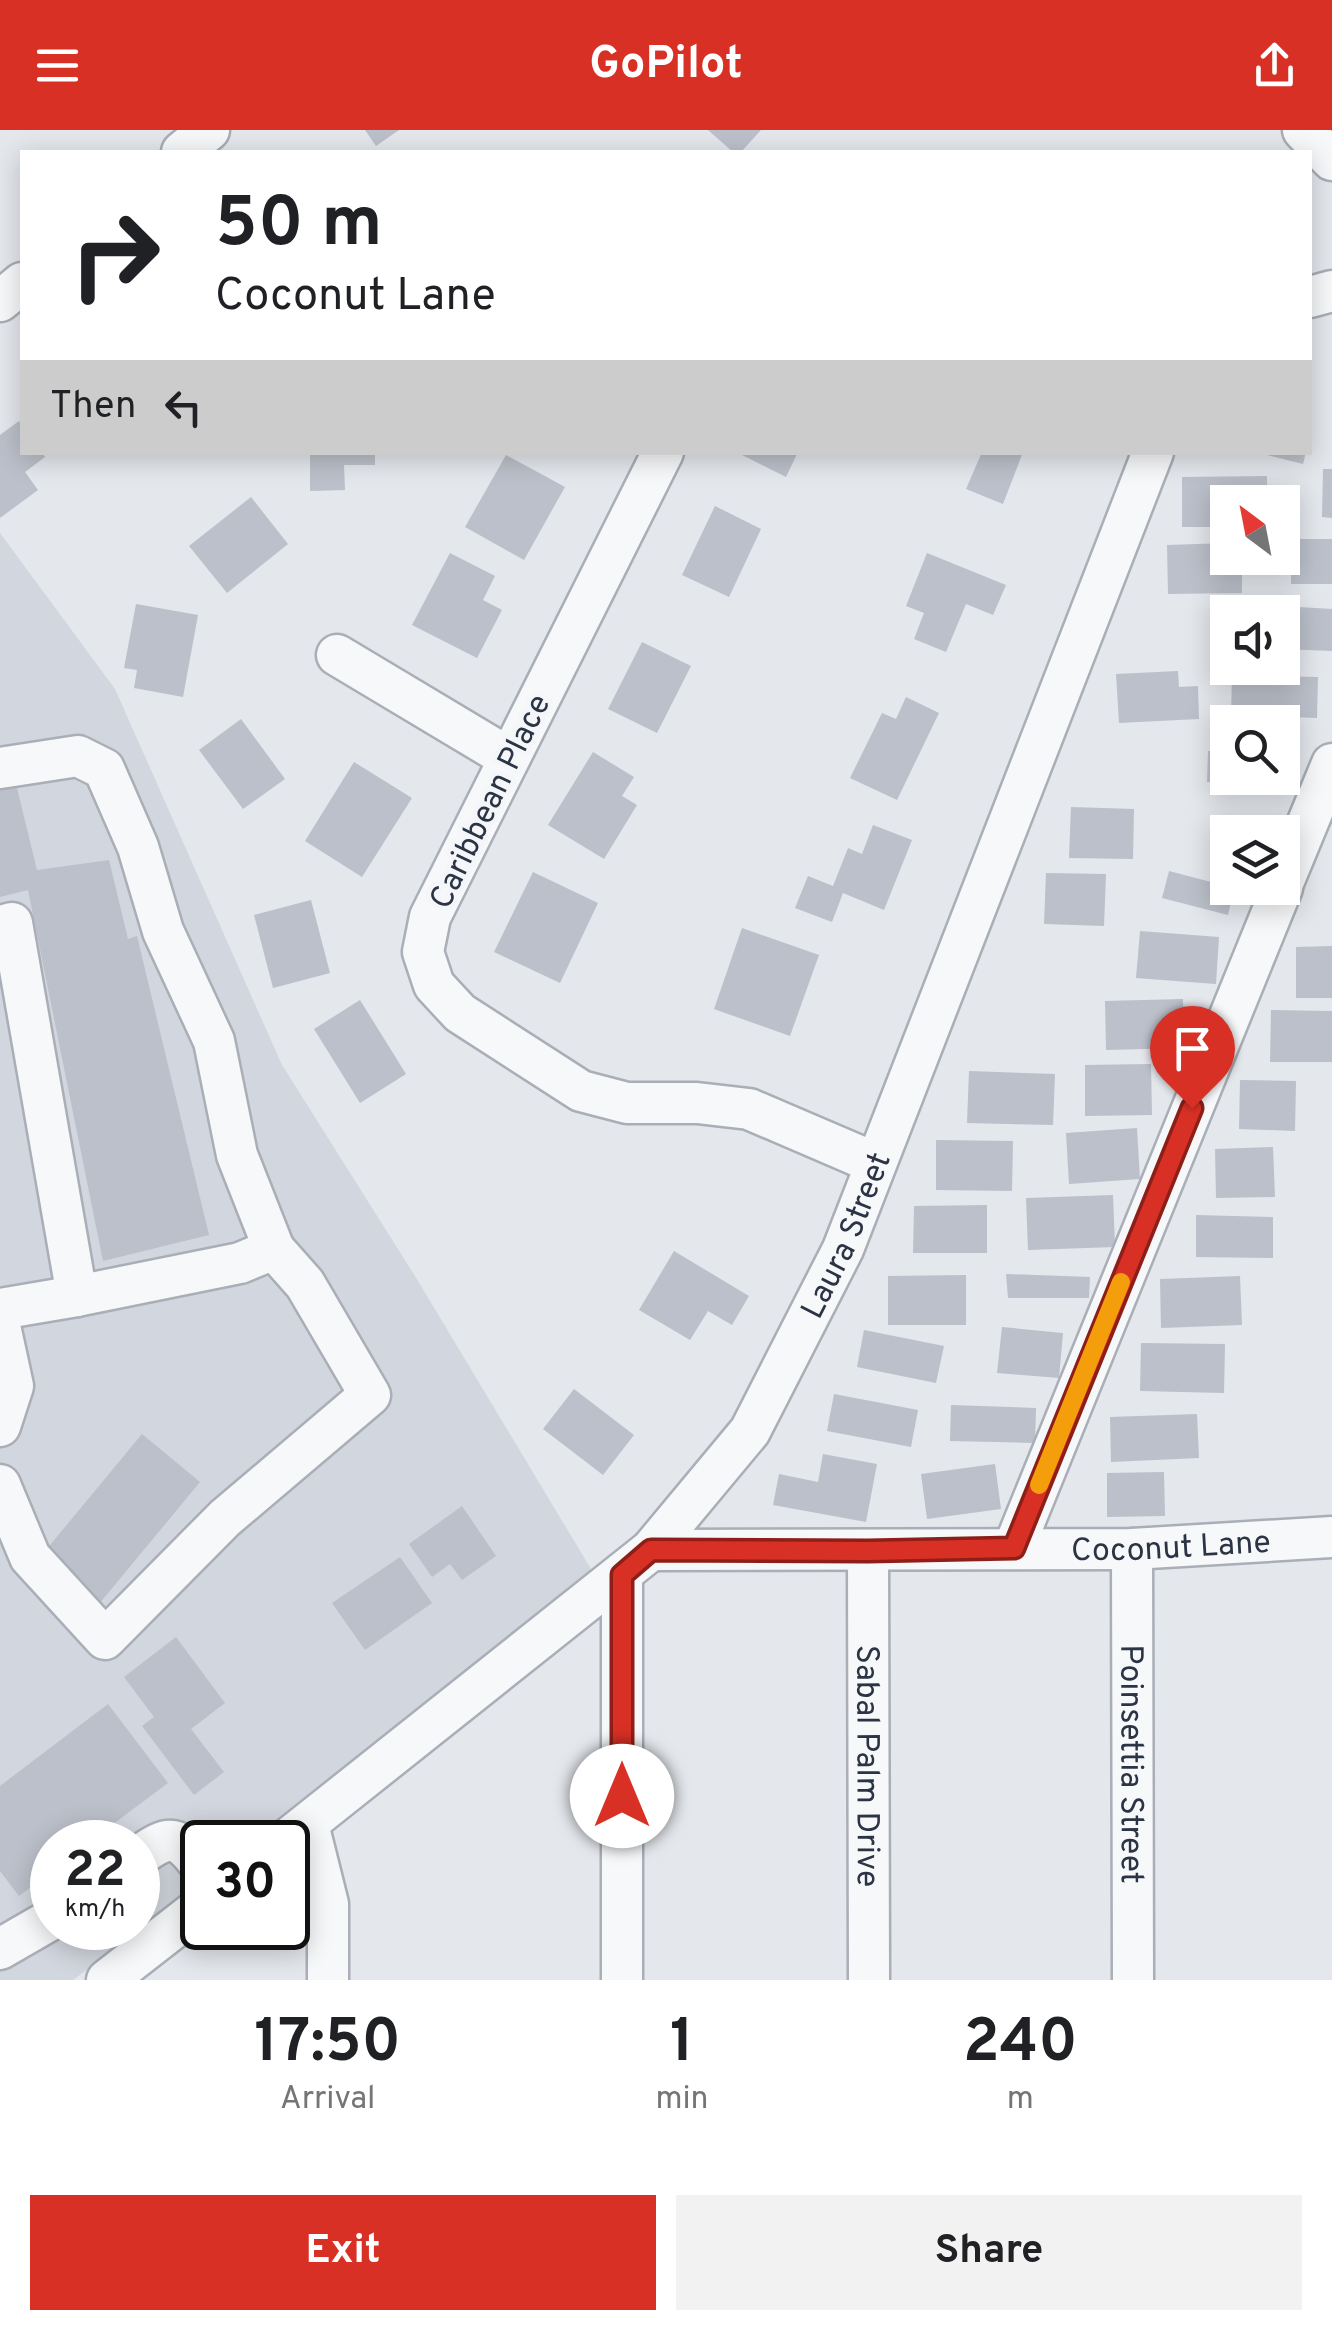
<!DOCTYPE html>
<style>
:root{--surface:#fff;--page:#f2f2f2;--text:#202124;--muted:#757577;--accent:#d93025}
body{margin:0;font-family:Overpass,sans-serif;background:var(--page);color:var(--text);height:100vh;display:flex;flex-direction:column;font-size:38px;white-space:nowrap}
*{box-sizing:border-box;margin:0}
p{font-size:32px;color:var(--muted)}
.icon{flex:none;width:55px;height:55px;fill:none;stroke:currentColor;stroke-width:2;stroke-linecap:round;stroke-linejoin:round}
.map{position:relative;height:1850px;overflow:hidden}
.sheet{display:flex;flex-direction:column;background:var(--surface);flex:1}
.sheet>*{flex:none}
.banner{position:absolute;left:20px;top:20px;width:1292px;height:305px;border-radius:0px;box-shadow:0 5px 25px #0003;background:#fff;color:var(--text);overflow:hidden}
.needle{width:65px;rotate:328deg}
.tools{position:absolute;left:1210px;top:355px;display:grid;gap:20px}
.tools a{display:grid;place-items:center;width:90px;height:90px;border-radius:0px;background:var(--surface);box-shadow:0 5px 25px #0003;font-size:50px}
.speed{position:absolute;left:30px;top:1690px;display:flex;gap:20px;font-size:50px;font-weight:700;text-align:center}
.speed>*{display:grid;place-content:center;width:130px;height:130px;border-radius:50%;background:var(--surface);box-shadow:0 5px 25px #0003;line-height:1}
.speed small{font-size:25px;font-weight:400}
.speed .limit{border:5px solid #111;border-radius:15px;background:#fff;color:#111}
.pin{position:absolute;display:grid;place-items:center;width:85px;height:85px;color:#fff;margin:-102px -42px;border-radius:50% 50% 50% 0;rotate:-45deg;box-shadow:0 0 10px #0007}
.pin .icon{rotate:45deg}
.me{position:absolute;width:110px;margin:-55px;rotate:0deg;stroke-linejoin:round;filter:drop-shadow(0 0 8px #0008)}
.turn{display:flex;align-items:center;gap:35px;height:210px;padding:0 30px;font-size:45px}
.turn .icon{width:130px;height:130px;stroke-width:2.5}
.turn b{display:block;font-size:70px;line-height:85px}
.then{display:flex;align-items:center;height:95px;padding:0 30px;background:#0003;gap:20px;font-size:38px}
.eta{display:flex;justify-content:space-evenly;align-items:center;height:170px;text-align:center}
.eta b{font-size:60px;font-weight:700;line-height:70px}
.primary-button{display:flex;gap:20px;margin-top:auto;padding:20px 30px}
.primary-button a{flex:1;height:115px;border-radius:0px;background:var(--accent);color:#fff;font-size:40px;font-weight:700;line-height:115px;text-align:center}
.primary-button a+a{background:var(--page);color:var(--text)}
header{display:flex;justify-content:space-between;align-items:center;height:130px;padding:0 30px;background:var(--accent);color:#fff;font-size:45px;font-weight:700}
.map>svg:first-child{display:block}
.built{fill:#d2d6de;fill-rule:evenodd}
.building{fill:#bbc0ca}
.lines{fill:none;stroke-linecap:round;stroke-linejoin:round}
.minor-casing{stroke:#a9aeb7;stroke-width:45}
.minor{stroke:#f7f8fa;stroke-width:40}
.route-casing{stroke:#8d1f18;stroke-width:25}
.route{stroke:#d93025;stroke-width:18}
.slow{stroke:#f59e0b;stroke-width:18}
.labels{text-anchor:middle;stroke-width:10;stroke-linejoin:round;paint-order:stroke}
.street-label{font-size:32px;fill:#2b3445;stroke:#f4f6f9}
</style>
<header><svg class="icon" aria-label="menu" viewBox="0 0 24 24"><path d="M4 6h16M4 12h16M4 18h16"/></svg>GoPilot<svg class="icon" aria-label="share" viewBox="0 0 24 24"><path d="M12 15V3M7 8l5-5 5 5M5 13v7h14v-7"/></svg></header>
<div class="map">
<svg width="1332" height="1850" viewBox="0 0 1332 1850">
<rect width="100%" height="100%" fill="#e4e7ec"/>
<path class="built" d="M 0,403 L 115,559 L 282,935 L 415,1146 L 594,1444 L 300,1678 L 288,1680 L 289,1687 L 255,1712 L 202,1712 L 202,1753 L 73,1850 L 0,1850 ZM 52,1712 L 138,1712 L 138,1798 L 52,1798 Z"/>
<g class="building">
<path d="M 365,0 L 399,0 L 376,16 Z"/>
<path d="M 708,0 L 761,0 L 741,22 L 733,22 Z"/>
<path d="M 19,291 L 22,296 L 22,322 L 42,322 L 45,327 L 25,342 L 38,360 L 0,388 L 0,305 Z"/>
<path d="M 310,322 L 375,322 L 375,335 L 344,335 L 345,360 L 310,361 Z"/>
<path d="M 736,322 L 798,322 L 786,347 Z"/>
<path d="M 982,322 L 1023,322 L 1003,374 L 966,359 Z"/>
<path d="M 1255,322 L 1306,322 L 1303,334 Z"/>
<path d="M 506,325 L 565,357 L 524,430 L 465,397 Z"/>
<path d="M 1323,339 L 1332,339 L 1332,388 L 1322,387 Z"/>
<path d="M 1267,346 L 1267,372 L 1228,372 L 1228,397 L 1182,397 L 1182,347 Z"/>
<path d="M 251,367 L 288,414 L 227,463 L 189,416 Z"/>
<path d="M 715,376 L 761,399 L 729,467 L 682,445 Z"/>
<rect x="1291" y="409" width="41" height="45"/>
<path d="M 1228,413 L 1228,428 L 1242,428 L 1242,463 L 1168,464 L 1167,415 Z"/>
<path d="M 450,423 L 495,446 L 483,470 L 502,480 L 477,528 L 412,495 Z"/>
<path d="M 927,423 L 1006,455 L 993,485 L 966,474 L 946,522 L 914,509 L 924,483 L 906,476 Z"/>
<path d="M 136,474 L 198,485 L 183,567 L 134,558 L 137,540 L 124,538 Z"/>
<path d="M 1264,475 L 1332,479 L 1332,521 L 1282,519 L 1282,482 L 1264,482 Z"/>
<path d="M 642,512 L 691,536 L 657,603 L 608,579 Z"/>
<path d="M 1178,541 L 1179,557 L 1198,556 L 1199,589 L 1119,593 L 1116,544 Z"/>
<path d="M 1232,545 L 1318,547 L 1317,588 L 1231,585 Z"/>
<path d="M 906,567 L 939,583 L 897,670 L 850,648 L 882,583 L 896,589 Z"/>
<path d="M 241,589 L 285,649 L 243,679 L 199,620 Z"/>
<path d="M 1282,606 L 1293,606 L 1292,654 L 1207,652 L 1208,621 L 1228,621 L 1228,648 L 1282,648 Z"/>
<path d="M 593,622 L 634,647 L 622,666 L 637,675 L 604,729 L 548,695 Z"/>
<path d="M 354,632 L 412,668 L 362,747 L 305,711 Z"/>
<path d="M 15,650 L 37,740 L 109,730 L 128,809 L 137,806 L 209,1105 L 103,1131 L 28,760 L 0,767 L 0,654 Z"/>
<path d="M 1071,677 L 1134,679 L 1133,729 L 1069,728 Z"/>
<path d="M 873,695 L 912,710 L 884,780 L 843,763 L 832,792 L 795,778 L 808,746 L 833,756 L 848,718 L 862,724 Z"/>
<path d="M 1169,741 L 1234,758 L 1228,785 L 1162,768 Z"/>
<path d="M 533,742 L 598,773 L 560,853 L 494,822 Z"/>
<path d="M 1046,743 L 1106,744 L 1104,796 L 1044,794 Z"/>
<path d="M 311,770 L 330,843 L 273,858 L 254,785 Z"/>
<path d="M 742,798 L 819,825 L 790,906 L 714,879 Z"/>
<path d="M 1140,801 L 1219,807 L 1216,854 L 1136,848 Z"/>
<path d="M 1332,816 L 1332,868 L 1296,868 L 1296,817 Z"/>
<path d="M 1183,869 L 1184,918 L 1106,920 L 1105,871 Z"/>
<path d="M 360,870 L 406,944 L 360,973 L 314,899 Z"/>
<path d="M 1271,880 L 1332,881 L 1332,932 L 1270,932 Z"/>
<path d="M 1151,934 L 1152,985 L 1085,986 L 1085,935 Z"/>
<path d="M 969,941 L 1055,944 L 1053,995 L 967,993 Z"/>
<path d="M 1240,950 L 1296,951 L 1295,1001 L 1239,999 Z"/>
<path d="M 1137,998 L 1140,1049 L 1069,1054 L 1066,1003 Z"/>
<path d="M 936,1010 L 1013,1011 L 1012,1061 L 936,1060 Z"/>
<path d="M 1273,1017 L 1275,1067 L 1216,1068 L 1215,1019 Z"/>
<path d="M 1113,1065 L 1115,1117 L 1028,1120 L 1026,1068 Z"/>
<path d="M 987,1075 L 987,1123 L 913,1123 L 914,1076 Z"/>
<path d="M 1196,1085 L 1273,1087 L 1273,1128 L 1196,1127 Z"/>
<path d="M 674,1121 L 749,1166 L 732,1195 L 708,1181 L 690,1210 L 639,1180 Z"/>
<path d="M 1006,1144 L 1090,1147 L 1089,1168 L 1008,1168 Z"/>
<path d="M 966,1145 L 966,1195 L 888,1195 L 888,1146 Z"/>
<path d="M 1240,1146 L 1242,1195 L 1161,1198 L 1160,1149 Z"/>
<path d="M 1002,1197 L 1063,1203 L 1059,1248 L 997,1243 Z"/>
<path d="M 864,1200 L 944,1216 L 936,1253 L 857,1237 Z"/>
<path d="M 1141,1213 L 1225,1214 L 1224,1263 L 1140,1261 Z"/>
<path d="M 574,1259 L 634,1305 L 603,1345 L 543,1299 Z"/>
<path d="M 834,1264 L 918,1280 L 911,1317 L 827,1301 Z"/>
<path d="M 951,1275 L 1036,1278 L 1035,1313 L 950,1311 Z"/>
<path d="M 1197,1284 L 1199,1328 L 1111,1332 L 1110,1287 Z"/>
<path d="M 142,1304 L 200,1352 L 99,1474 L 41,1426 Z"/>
<path d="M 823,1324 L 877,1334 L 866,1392 L 773,1375 L 779,1344 L 818,1352 Z"/>
<path d="M 995,1334 L 1001,1379 L 927,1389 L 921,1344 Z"/>
<path d="M 1164,1342 L 1165,1386 L 1107,1387 L 1107,1343 Z"/>
<path d="M 462,1376 L 496,1426 L 462,1450 L 450,1434 L 432,1447 L 409,1414 Z"/>
<path d="M 400,1427 L 432,1473 L 365,1520 L 332,1473 Z"/>
<path d="M 176,1507 L 225,1573 L 191,1599 L 224,1642 L 194,1665 L 142,1596 L 154,1587 L 124,1547 Z"/>
<path d="M 108,1574 L 168,1653 L 89,1712 L 52,1712 L 52,1741 L 19,1766 L 0,1741 L 0,1656 Z"/>
</g>
<g class="lines">
<g class="minor-casing">
<g id="minor">
<path d="M 1303,0 L 1332,30"/>
<path d="M 182,22 L 209,0"/>
<path d="M 1310,167 L 1332,161"/>
<path d="M 0,171 L 22,153"/>
<path d="M 663,322 L 430,787 L 423,822 L 434,855 L 460,883 L 581,961 L 627,973 L 697,973 L 749,979 L 875,1033"/>
<path d="M 337,525 L 509,628"/>
<path d="M 0,638 L 78,626 L 104,639 L 138,717 L 163,801 L 214,911 L 237,1025 L 274,1119"/>
<path d="M 1282,755 L 1332,634"/>
<path d="M 0,796 L 12,793 L 77,1166 L 240,1133 L 274,1119 L 305,1154 L 370,1265 L 225,1388 L 105,1509 L 30,1427 L 0,1355"/>
<path d="M 0,1179 L 77,1166"/>
<path d="M 0,1196 L 13,1256 L 0,1296"/>
<path d="M 1014,1417 L 1282,758"/>
<path id="s1" d="M 1132,1419 L 1133,1850"/>
<path id="s2" d="M 651,1420 L 1132,1419 L 1332,1407"/>
<path id="s3" d="M 868,1421 L 869,1850"/>
<path d="M 622,1445 L 622,1850"/>
<path d="M 308,1694 L 328,1774 L 328,1850"/>
<path id="s4" d="M 284,1712 L 651,1420 L 750,1301 L 843,1119 L 1153,322"/>
<path d="M 138,1727 C 170,1703 178,1705 202,1737"/>
<path d="M 0,1819 L 52,1789"/>
<path d="M 107,1850 L 202,1776"/>
</g>
</g>
<use href="#minor" class="minor"/>
</g>
<g class="lines">
<g class="route-casing">
<path id="route" d="M 622,1666 L 622,1445 L 651,1420 L 868,1421 L 1014,1418 L 1192,978"/>
</g>
<use href="#route" class="route"/>
<path class="slow" d="M 1039,1355 L 1121,1152"/>
</g>
<g class="labels">
<g class="street-label">
<text transform="translate(489 671) rotate(-64)" y="11">Caribbean Place</text>
<text dy="11" stroke="none"><textPath href="#s4" startOffset="842">Laura Street</textPath></text>
<text dy="11" stroke="none"><textPath href="#s2" startOffset="520">Coconut Lane</textPath></text>
<text dy="11" stroke="none"><textPath href="#s1" startOffset="215">Poinsettia Street</textPath></text>
<text dy="11" stroke="none"><textPath href="#s3" startOffset="215">Sabal Palm Drive</textPath></text>
</g>
</g>
</svg>
<div class="tools">
<a><svg class="needle" viewBox="-14 -14 28 28"><path d="M0-13l5 13h-10z" fill="#e53935"/><path d="M0 13l5-13h-10z" fill="#757577"/></svg></a>
<a><svg class="icon" aria-label="sound" viewBox="0 0 24 24"><path d="M4 9h4l5-4v14l-5-4H4zM17 9q2 3 0 6"/></svg></a>
<a><svg class="icon" aria-label="search" viewBox="0 0 24 24"><circle cx="10" cy="10" r="6"/><path d="M15 15l6 6"/></svg></a>
<a><svg class="icon" aria-label="layers" viewBox="0 0 24 24"><path d="M12 4l9 5-9 5-9-5zM3 14l9 5 9-5"/></svg></a>
</div>
<div class="speed"><div>22<small>km/h</small></div><div class="limit">30</div></div>
<div class="pin" style="left:1192px;top:978px;background:#d93025"><svg class="icon" aria-label="arrive" viewBox="0 0 24 24"><path d="M6 21V4h12l-3 4 3 4H6"/></svg></div>
<svg class="me" style="left:622px;top:1666px" viewBox="-20 -20 40 40"><circle r="19" fill="#fff"/><path d="M0-13L10 11 0 6-10 11z" fill="#d93025"/></svg>
<div class="banner">
<div class="turn"><svg class="icon" aria-label="right" viewBox="0 0 24 24"><path d="M7 20v-9h11M14 6l5 5-5 5"/></svg><div><b>50 m</b>Coconut Lane</div></div>
<div class="then">Then<svg class="icon" aria-label="left" viewBox="0 0 24 24"><path d="M17 20v-9H6M10 6l-5 5 5 5"/></svg></div>
</div>
</div>
<section class="sheet">
<div class="eta">
<div><b>17:50</b><p>Arrival</p></div>
<div><b>1</b><p>min</p></div>
<div><b>240</b><p>m</p></div>
</div>
<div class="primary-button"><a>Exit</a><a>Share</a></div>
</section>
